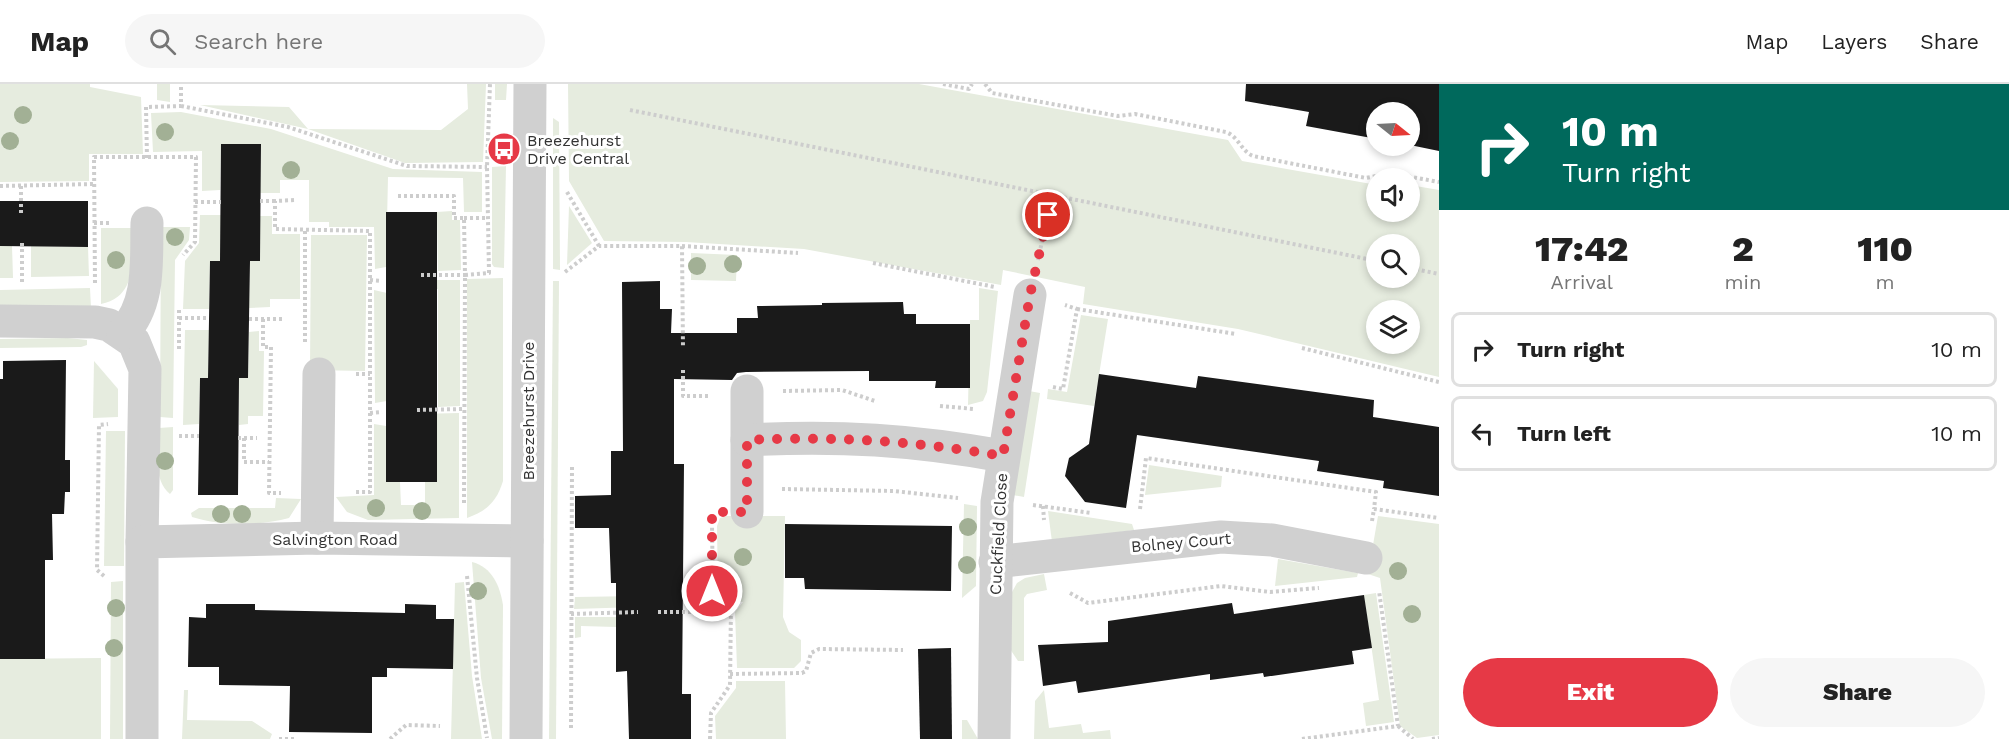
<!DOCTYPE html>
<style>
:root{--surface:#fff;--page:#f6f6f6;--text:#222;--muted:#767676;--line:#e0e0e0;--accent:#e63946}
body{margin:0;font-family:"Work Sans",sans-serif;background:var(--page);color:var(--text);height:100vh;display:flex;flex-direction:column;font-size:22px;white-space:nowrap}
*{box-sizing:border-box;margin:0}
p{font-size:20px;color:var(--muted)}
.icon{flex:none;width:33px;height:33px;fill:none;stroke:currentColor;stroke-width:2;stroke-linecap:round;stroke-linejoin:round}
.map{position:relative;flex:1;overflow:hidden}
.drawer{display:flex;flex-direction:column;background:var(--surface);width:570px}
.drawer>*{flex:none}
.hud{background:#00695c;color:#fff;overflow:hidden}
.needle{width:39px;rotate:108deg}
.controls{position:absolute;left:1366px;top:18px;display:grid;gap:12px}
.controls a{display:grid;place-items:center;width:54px;height:54px;border-radius:50%;background:var(--surface);box-shadow:0 3px 9px #0003;font-size:30px}
.pin{position:absolute;display:grid;place-items:center;width:51px;height:51px;color:#fff;margin:-26px;border:3px solid #fff;border-radius:50%;box-shadow:0 2px 6px #0007}
.me{position:absolute;width:66px;margin:-33px;rotate:0deg;stroke-linejoin:round;filter:drop-shadow(0 0 4px #0008)}
.turn{display:flex;align-items:center;gap:21px;height:126px;padding:0 24px;font-size:27px}
.turn .icon{width:78px;height:78px;stroke-width:2.5}
.turn b{display:block;font-size:42px;line-height:51px}
.eta{display:flex;justify-content:space-evenly;align-items:center;height:102px;text-align:center}
.eta b{font-size:36px;font-weight:800;line-height:42px}
.button{display:flex;gap:12px;margin-top:auto;padding:12px 24px}
.button a{flex:1;height:69px;border-radius:36px;background:var(--accent);color:#fff;font-size:24px;font-weight:800;line-height:69px;text-align:center}
.button a+a{background:var(--page);color:var(--text)}
ul{padding:0;list-style:none}
li{display:flex;align-items:center;gap:18px;height:75px;margin:0 12px 9px;padding:0 12px;border:3px solid var(--line);border-radius:9px}
li div{flex:1}
li b{display:block;font-size:22px}
li em{font-style:normal}
header{display:flex;align-items:center;gap:36px;box-sizing:border-box;height:84px;padding:0 30px;background:var(--surface);border-bottom:2px solid var(--line)}
header strong{font-size:28px}
nav{display:flex;gap:33px;margin-inline-start:auto;font-size:21px}
.search{width:420px;height:54px;background:var(--page);display:flex;align-items:center;gap:15px;box-sizing:border-box;padding:0 21px;border-radius:33px;color:var(--muted);font-size:22px}
main{display:flex;flex:1;min-height:0}
.map>svg:first-child{display:block}
.green{fill:#e6ecdf;fill-rule:evenodd}
.building{fill:#1a1a1a}
.lines{fill:none;stroke-linecap:round;stroke-linejoin:round}
.path{stroke:#cdcdcd;stroke-width:4;stroke-dasharray:3 3;stroke-linecap:butt}
.minor{stroke:#d0d0d0;stroke-width:33}
.tree{fill:#a2b095}
.route{stroke:#e63946;stroke-width:10;stroke-dasharray:0 18}
.labels{text-anchor:middle;stroke-width:6;stroke-linejoin:round;paint-order:stroke}
.poi-label{font-size:16px;fill:#333;stroke:#fff;text-anchor:start}
.street-label{font-size:16px;fill:#333;stroke:#fff}
</style>
<header>
<strong>Map</strong>
<div class="search"><svg class="icon" aria-label="search" viewBox="0 0 24 24"><circle cx="10" cy="10" r="6"/><path d="M15 15l6 6"/></svg>Search here</div>
<nav><a>Map</a><a>Layers</a><a>Share</a></nav>
</header>
<main>
<div class="map">
<svg width="1439" height="655" viewBox="0 0 1439 655">
<rect width="100%" height="100%" fill="#fff"/>
<g class="green">
<path d="M 0,0 L 90,0 L 90,3 L 141,13 L 143,70 L 89,70 L 89,97 L 0,98 Z"/>
<path d="M 157,0 L 170,0 L 170,18 L 157,16 Z"/>
<path d="M 467,0 L 486,0 L 483,78 L 405,79 L 308,45 L 200,21 L 289,23 L 308,45 L 441,46 L 468,25 Z"/>
<path d="M 495,0 L 507,0 L 506,16 L 495,16 Z"/>
<path d="M 568,0 L 919,0 L 1228,56 L 1242,77 L 1377,101 L 1377,128 L 1410,128 L 1410,101 L 1439,106 L 1439,293 L 1238,245 L 1083,220 L 1085,203 L 1003,186 L 1001,201 L 804,165 L 686,158 L 604,157 L 569,97 ZM 1377,160 L 1410,160 L 1410,194 L 1377,194 ZM 1377,226 L 1410,226 L 1410,260 L 1377,260 Z"/>
<path d="M 181,28 L 271,45 L 393,85 L 482,88 L 482,128 L 464,128 L 463,94 L 388,93 L 386,183 L 375,185 L 374,143 L 329,143 L 329,138 L 309,138 L 309,96 L 280,96 L 280,109 L 260,109 L 261,60 L 221,60 L 220,106 L 202,107 L 202,67 L 153,68 L 151,29 Z"/>
<path d="M 553,34 L 559,38 L 560,186 L 553,185 Z"/>
<path d="M 506,82 L 504,184 L 494,183 L 492,180 L 492,83 Z"/>
<path d="M 569,122 L 592,159 L 567,181 Z"/>
<path d="M 452,127 L 452,136 L 460,136 L 461,186 L 438,187 L 437,128 Z"/>
<path d="M 200,131 L 221,131 L 220,177 L 210,177 L 209,225 L 183,225 L 185,177 L 199,159 Z"/>
<path d="M 260,132 L 272,132 L 272,150 L 300,150 L 300,215 L 270,215 L 270,223 L 249,224 L 250,177 L 260,177 Z"/>
<path d="M 161,143 L 190,143 L 189,156 L 175,176 L 173,334 L 160,333 Z"/>
<path d="M 101,144 L 132,144 C 132,173 139,212 101,220 Z"/>
<path d="M 311,151 L 367,151 L 365,287 L 310,286 Z"/>
<path d="M 0,162 L 12,162 L 13,194 L 0,194 Z"/>
<path d="M 31,162 L 88,163 L 89,192 L 31,193 Z"/>
<path d="M 691,169 L 737,171 L 736,197 L 691,196 Z"/>
<path d="M 503,194 L 503,397 C 497,417 487,427 467,434 L 467,195 Z"/>
<path d="M 419,196 L 460,196 L 460,322 L 438,323 L 438,205 L 419,205 Z"/>
<path d="M 553,197 L 559,197 L 556,655 L 549,655 Z"/>
<path d="M 90,204 L 91,224 L 0,223 L 0,206 Z"/>
<path d="M 979,204 L 998,207 L 987,308 L 983,317 L 968,321 L 970,236 L 979,236 Z"/>
<path d="M 374,206 L 387,209 L 387,317 L 375,319 Z"/>
<path d="M 1081,231 L 1108,235 L 1094,322 L 1047,315 L 1048,305 L 1067,308 Z"/>
<path d="M 185,246 L 209,246 L 208,294 L 200,294 L 199,340 L 183,341 Z"/>
<path d="M 259,247 L 259,267 L 264,267 L 263,332 L 248,332 L 248,340 L 239,341 L 239,294 L 248,294 L 249,248 Z"/>
<path d="M 68,254 L 87,256 L 87,261 L 81,263 L 0,264 L 0,255 Z"/>
<path d="M 94,277 L 118,305 L 118,333 L 93,334 Z"/>
<path d="M 1029,307 L 1040,309 L 1024,413 L 1013,411 Z"/>
<path d="M 459,329 L 459,434 L 368,436 L 347,428 L 336,413 L 374,411 L 374,340 L 386,342 L 400,398 L 401,421 L 425,421 L 425,398 L 417,330 Z"/>
<path d="M 173,343 L 173,406 L 170,410 C 152,395 159,366 159,344 Z"/>
<path d="M 106,347 L 125,347 L 124,482 L 104,482 Z"/>
<path d="M 1149,381 L 1222,392 L 1221,403 L 1145,411 Z"/>
<path d="M 276,414 L 301,415 L 289,434 C 260,442 220,442 192,433 L 191,429 L 199,424 L 275,424 Z"/>
<path d="M 964,420 L 977,422 L 976,502 L 962,514 Z"/>
<path d="M 1048,427 L 1132,440 L 1134,446 L 1052,458 Z"/>
<path d="M 727,432 L 785,432 L 783,533 L 789,548 L 801,556 L 801,577 L 794,584 L 737,584 L 735,528 L 743,518 L 725,517 L 718,510 L 717,442 L 720,434 Z"/>
<path d="M 1378,432 L 1439,440 L 1439,651 L 1417,654 L 1400,642 L 1380,494 L 1368,490 Z"/>
<path d="M 1278,475 L 1358,489 L 1357,493 L 1275,502 Z"/>
<path d="M 472,478 C 492,483 500,502 503,521 L 502,655 L 492,655 L 481,594 Z"/>
<path d="M 1044,490 L 1047,506 L 1027,510 L 1024,514 L 1024,577 L 1018,577 L 1010,565 L 1012,508 L 1017,499 L 1025,494 Z"/>
<path d="M 123,497 L 123,655 L 110,655 L 111,498 Z"/>
<path d="M 464,498 L 472,592 L 482,655 L 451,655 L 455,499 Z"/>
<path d="M 1376,509 L 1394,638 L 1366,642 L 1363,619 L 1379,616 L 1364,511 Z"/>
<path d="M 638,512 L 638,523 L 574,525 L 575,513 Z"/>
<path d="M 575,533 L 638,533 L 616,543 L 581,542 L 581,553 L 575,554 Z"/>
<path d="M 101,574 L 101,655 L 0,655 L 0,575 Z"/>
<path d="M 736,597 L 785,597 L 786,655 L 716,655 L 715,632 L 736,604 Z"/>
<path d="M 184,606 L 188,606 L 187,636 L 252,637 L 272,650 L 270,655 L 182,655 Z"/>
<path d="M 1044,606 L 1049,644 L 1081,640 L 1083,649 L 1110,646 L 1111,655 L 1034,655 L 1035,617 Z"/>
<path d="M 962,636 L 967,636 L 978,655 L 962,655 Z"/>
</g>
<g class="building">
<path d="M 1246,0 L 1439,0 L 1439,67 L 1410,61 L 1410,28 L 1377,28 L 1377,55 L 1306,42 L 1309,28 L 1245,17 Z"/>
<path d="M 221,60 L 261,60 L 260,177 L 250,177 L 248,294 L 239,294 L 238,411 L 198,411 L 200,294 L 208,294 L 210,177 L 220,177 Z"/>
<path d="M 0,117 L 88,117 L 88,163 L 0,162 Z"/>
<rect x="386" y="128" width="51" height="270"/>
<path d="M 660,197 L 660,225 L 672,225 L 671,249 L 737,249 L 737,234 L 758,234 L 757,222 L 822,221 L 822,219 L 903,218 L 904,230 L 916,230 L 916,240 L 970,240 L 970,304 L 935,304 L 936,297 L 869,297 L 869,287 L 746,288 L 737,289 L 732,296 L 674,295 L 674,380 L 684,380 L 682,610 L 691,610 L 691,655 L 629,655 L 627,587 L 616,588 L 616,499 L 611,499 L 609,444 L 575,444 L 575,412 L 611,411 L 611,367 L 623,367 L 622,198 Z"/>
<path d="M 66,276 L 65,376 L 70,376 L 70,408 L 65,408 L 64,430 L 52,430 L 53,476 L 45,476 L 45,575 L 0,575 L 0,295 L 3,295 L 3,277 Z"/>
<path d="M 1099,290 L 1196,304 L 1198,292 L 1374,316 L 1373,333 L 1439,343 L 1439,412 L 1383,404 L 1384,397 L 1317,387 L 1319,377 L 1137,351 L 1126,424 L 1085,418 L 1065,392 L 1069,374 L 1089,360 Z"/>
<path d="M 785,440 L 952,442 L 951,507 L 805,505 L 804,494 L 785,494 Z"/>
<path d="M 1364,511 L 1372,564 L 1352,567 L 1354,580 L 1264,593 L 1263,589 L 1210,596 L 1210,590 L 1078,609 L 1076,597 L 1043,602 L 1038,561 L 1108,558 L 1108,537 L 1232,519 L 1234,530 Z"/>
<path d="M 206,520 L 255,520 L 255,526 L 405,529 L 405,520 L 436,521 L 436,535 L 454,535 L 453,585 L 387,584 L 387,593 L 372,593 L 372,649 L 289,648 L 290,602 L 219,601 L 219,583 L 188,583 L 189,533 L 206,534 Z"/>
<path d="M 951,564 L 952,655 L 920,655 L 918,565 Z"/>
</g>
<g class="lines">
<g class="path">
<path d="M 943,0 L 969,5 L 972,0"/>
<path d="M 985,0 L 992,9 L 1118,32 L 1135,30 L 1226,48 C 1239,53 1241,67 1253,72 L 1366,94 L 1390,89 L 1439,98"/>
<path d="M 181,22 L 288,43 L 407,82 L 487,83"/>
<path d="M 630,26 L 1052,111"/>
<path d="M 147,74 L 146,23 L 181,22 L 181,0"/>
<path d="M 0,102 L 94,100"/>
<path d="M 567,108 L 599,162"/>
<path d="M 398,112 L 454,112 L 454,134 L 464,134 L 465,191 L 419,191"/>
<path d="M 294,116 L 275,117 L 275,145 L 370,147 L 370,408 L 355,408"/>
<path d="M 260,117 L 275,117"/>
<path d="M 195,118 L 221,118"/>
<path d="M 21,129 L 21,102"/>
<path d="M 464,134 L 488,134"/>
<path d="M 94,139 L 110,139"/>
<path d="M 22,159 L 22,200"/>
<path d="M 682,162 L 798,169"/>
<path d="M 1038,176 L 1052,111 L 1377,177"/>
<path d="M 873,179 L 995,203"/>
<path d="M 1410,184 L 1439,190"/>
<path d="M 565,188 L 599,162 L 682,162 L 683,264"/>
<path d="M 370,196 L 382,197"/>
<path d="M 95,199 L 94,73 L 196,73 L 195,158 L 183,171"/>
<path d="M 1077,225 L 1236,250"/>
<path d="M 179,234 L 209,234"/>
<path d="M 249,235 L 284,235"/>
<path d="M 263,235 L 263,263 L 271,263 L 269,409 L 281,409"/>
<path d="M 305,258 L 305,145"/>
<path d="M 1302,264 L 1439,298"/>
<path d="M 179,265 L 179,225"/>
<path d="M 683,286 L 683,312 L 711,312"/>
<path d="M 356,290 L 370,290"/>
<path d="M 1053,303 L 1063,305 L 1077,225 L 1065,221"/>
<path d="M 783,307 L 842,306 L 875,317"/>
<path d="M 940,322 L 974,325"/>
<path d="M 417,326 L 464,325"/>
<path d="M 370,329 L 382,328"/>
<path d="M 179,352 L 199,352"/>
<path d="M 238,354 L 257,354"/>
<path d="M 244,354 L 244,378 L 269,378"/>
<path d="M 782,405 L 894,407 L 958,414"/>
<path d="M 464,419 L 465,191 L 489,189 L 487,83 L 490,0"/>
<path d="M 1033,421 L 1091,429"/>
<path d="M 1043,422 L 1044,436"/>
<path d="M 1140,425 L 1146,374 L 1376,408 L 1374,425"/>
<path d="M 1372,437 L 1374,425 L 1439,434"/>
<path d="M 104,492 L 97,486 L 99,341 L 108,340"/>
<path d="M 467,492 L 477,594 L 487,654"/>
<path d="M 1070,509 L 1088,519 L 1221,502 L 1270,508 L 1319,504"/>
<path d="M 731,521 L 738,522"/>
<path d="M 658,528 L 708,528 L 717,520"/>
<path d="M 571,530 L 638,528"/>
<path d="M 730,590 L 802,589 L 806,587 L 811,569 L 819,565 L 903,566"/>
<path d="M 1398,642 L 1413,655"/>
<path d="M 571,644 L 572,381"/>
<path d="M 279,655 L 294,655"/>
<path d="M 390,655 L 406,641 L 440,642"/>
<path d="M 710,655 L 711,629 L 730,601 L 731,521 L 717,520 L 713,511 L 712,441"/>
<path d="M 1302,655 L 1398,642 L 1379,507"/>
<path d="M 1432,655 L 1439,654"/>
</g>
<g class="minor">
<path d="M 0,237 L 95,238 L 109,241 L 134,258 L 145,285 L 142,458"/>
<path d="M 123,249 C 151,219 146,177 147,139"/>
<path d="M 747,307 L 747,428"/>
<path d="M 747,356 C 838,351 914,356 1003,372"/>
<path d="M 317,454 L 319,290"/>
<path d="M 995,478 L 1221,453 L 1272,456 L 1366,474"/>
<path d="M 142,655 L 142,458 L 317,454 L 527,457"/>
<path d="M 526,655 L 530,0"/>
<path d="M 994,655 L 997,418 L 1030,211"/>
</g>
</g>
<g class="tree">
<circle cx="23" cy="31" r="9"/>
<circle cx="165" cy="48" r="9"/>
<circle cx="10" cy="57" r="9"/>
<circle cx="291" cy="86" r="9"/>
<circle cx="175" cy="153" r="9"/>
<circle cx="116" cy="176" r="9"/>
<circle cx="733" cy="180" r="9"/>
<circle cx="697" cy="182" r="9"/>
<circle cx="165" cy="377" r="9"/>
<circle cx="376" cy="424" r="9"/>
<circle cx="422" cy="427" r="9"/>
<circle cx="221" cy="430" r="9"/>
<circle cx="242" cy="430" r="9"/>
<circle cx="968" cy="443" r="9"/>
<circle cx="743" cy="473" r="9"/>
<circle cx="967" cy="481" r="9"/>
<circle cx="1398" cy="487" r="9"/>
<circle cx="478" cy="507" r="9"/>
<circle cx="116" cy="524" r="9"/>
<circle cx="1412" cy="530" r="9"/>
<circle cx="114" cy="564" r="9"/>
</g>
<g class="lines">
<path class="route" d="M 712,507 L 712,428 L 747,428 L 747,356 C 838,352 914,357 1003,372 L 1030,211 L 1048,131"/>
</g>
<defs>
<g id="bus-disc" transform="scale(1.725)"><circle r="9.5" fill="#e63946" stroke="#fff"/><path d="M-5-6H5V4H4V6H2V4H-2V6H-4V4H-5ZM-3.5-4V0h7V-4ZM-3.5 1.2v1.5H-2V1.2ZM2 1.2v1.5H3.5V1.2Z" fill="#fff"/></g>
</defs>
<g fill-rule="evenodd">
<use href="#bus-disc" x="504" y="65"/>
</g>
<g class="labels">
<g class="poi-label">
<text x="527" y="62">Breezehurst<tspan x="527" dy="18">Drive Central</tspan></text>
</g>
<g class="street-label">
<text transform="translate(528 327) rotate(-90)" y="6">Breezehurst Drive</text>
<text transform="translate(998 450) rotate(-87)" y="6">Cuckfield Close</text>
<text x="335" y="461">Salvington Road</text>
<text transform="translate(1181 458) rotate(-5)" y="6">Bolney Court</text>
</g>
</g>
</svg>
<div class="controls">
<a><svg class="needle" viewBox="-14 -14 28 28"><path d="M0-13l5 13h-10z" fill="#e53935"/><path d="M0 13l5-13h-10z" fill="#767676"/></svg></a>
<a><svg class="icon" aria-label="sound" viewBox="0 0 24 24"><path d="M4 9h4l5-4v14l-5-4H4zM17 9q2 3 0 6"/></svg></a>
<a><svg class="icon" aria-label="search" viewBox="0 0 24 24"><circle cx="10" cy="10" r="6"/><path d="M15 15l6 6"/></svg></a>
<a><svg class="icon" aria-label="layers" viewBox="0 0 24 24"><path d="M12 4l9 5-9 5-9-5zM3 14l9 5 9-5"/></svg></a>
</div>
<div class="pin" style="left:1048px;top:131px;background:#d93025"><svg class="icon" aria-label="arrive" viewBox="0 0 24 24"><path d="M6 21V4h12l-3 4 3 4H6"/></svg></div>
<svg class="me" style="left:712px;top:507px" viewBox="-20 -20 40 40"><circle r="17" fill="#e63946" stroke="#fff" stroke-width="3"/><path d="M0-11L8 9 0 5-8 9z" fill="#fff"/></svg>
</div>
<section class="drawer">
<div class="hud">
<div class="turn"><svg class="icon" aria-label="right" viewBox="0 0 24 24"><path d="M7 20v-9h11M14 6l5 5-5 5"/></svg><div><b>10 m</b>Turn right</div></div>
</div>
<div class="eta">
<div><b>17:42</b><p>Arrival</p></div>
<div><b>2</b><p>min</p></div>
<div><b>110</b><p>m</p></div>
</div>
<ul>
<li><svg class="icon" aria-label="right" viewBox="0 0 24 24"><path d="M7 20v-9h11M14 6l5 5-5 5"/></svg><div><b>Turn right</b></div><em>10 m</em></li>
<li><svg class="icon" aria-label="left" viewBox="0 0 24 24"><path d="M17 20v-9H6M10 6l-5 5 5 5"/></svg><div><b>Turn left</b></div><em>10 m</em></li>
</ul>
<div class="button"><a>Exit</a><a>Share</a></div>
</section>
</main>
